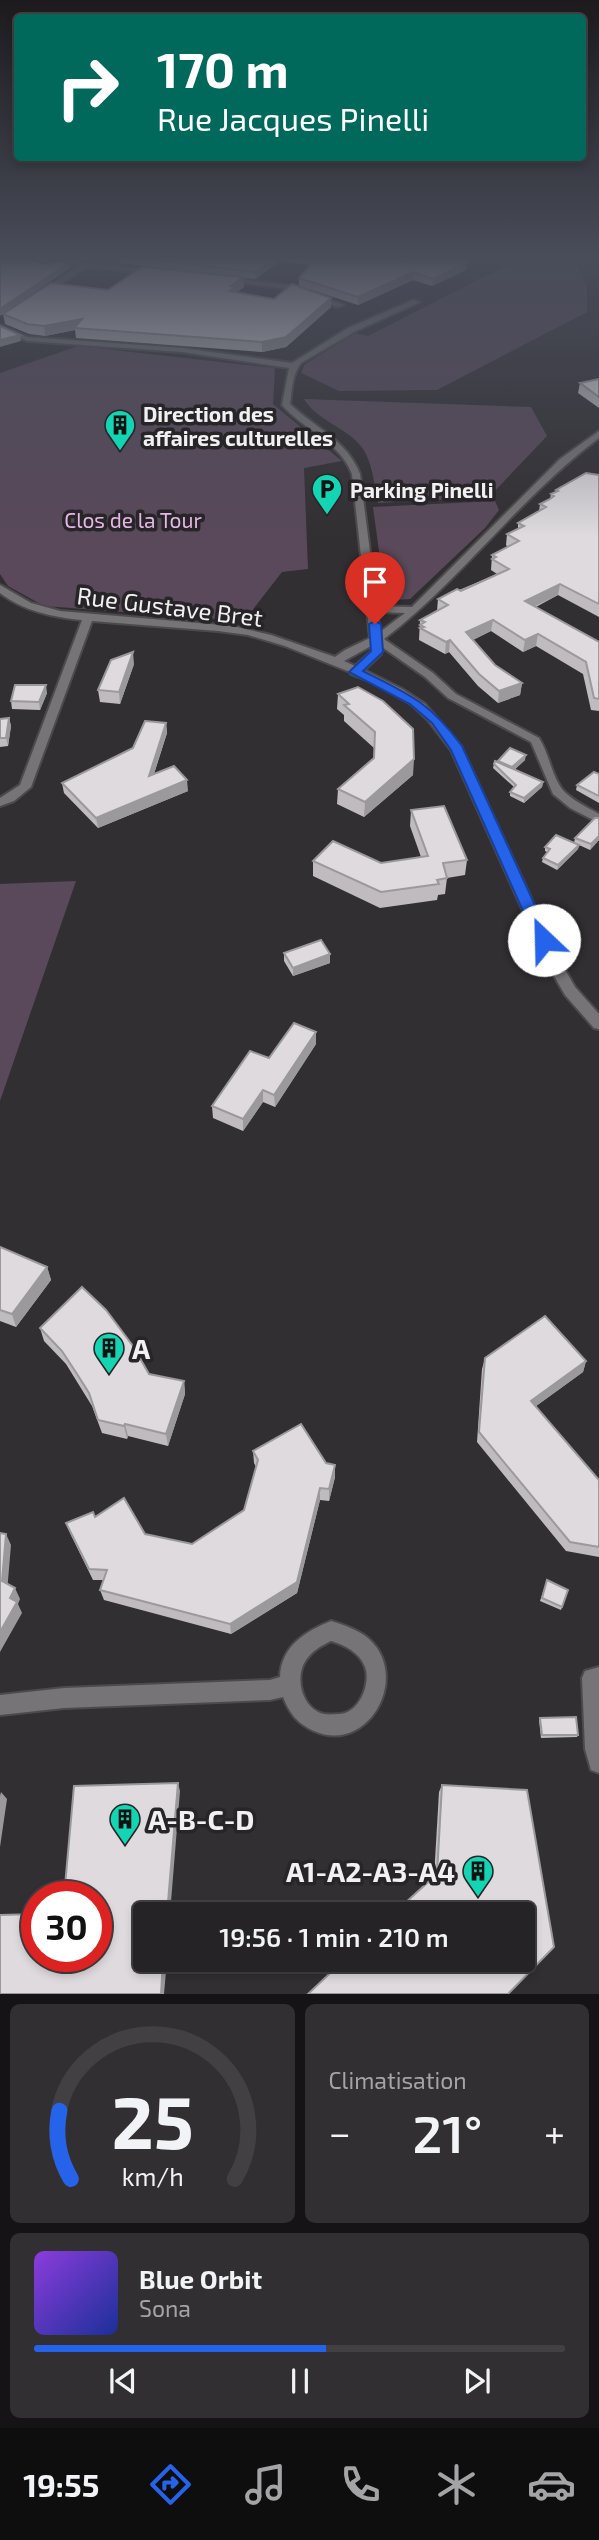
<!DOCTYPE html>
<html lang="fr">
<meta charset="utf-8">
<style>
:root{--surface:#262326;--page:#322f32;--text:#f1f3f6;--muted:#a4a4a7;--line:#424043;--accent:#2563eb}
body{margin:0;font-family:"Exo 2",sans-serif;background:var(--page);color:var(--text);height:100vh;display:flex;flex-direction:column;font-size:26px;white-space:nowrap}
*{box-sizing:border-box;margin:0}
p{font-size:23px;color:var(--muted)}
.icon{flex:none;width:38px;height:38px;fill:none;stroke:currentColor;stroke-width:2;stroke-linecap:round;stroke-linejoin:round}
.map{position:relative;height:1994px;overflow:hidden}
.sheet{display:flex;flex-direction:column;gap:10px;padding:10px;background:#151315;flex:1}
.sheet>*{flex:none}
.banner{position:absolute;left:14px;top:14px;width:572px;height:147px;border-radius:7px;box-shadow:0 4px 10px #0003,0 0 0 2px var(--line);background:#00695c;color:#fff;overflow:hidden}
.speed{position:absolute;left:21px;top:1881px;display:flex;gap:14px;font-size:35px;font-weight:700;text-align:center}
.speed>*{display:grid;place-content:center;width:91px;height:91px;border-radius:50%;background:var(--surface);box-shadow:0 4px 10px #0003,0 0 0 2px var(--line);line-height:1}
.speed .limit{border:10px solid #d22;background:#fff;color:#111}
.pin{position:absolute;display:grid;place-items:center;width:60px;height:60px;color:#fff;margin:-72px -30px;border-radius:50% 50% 50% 0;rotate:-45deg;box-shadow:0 0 7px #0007}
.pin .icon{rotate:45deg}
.me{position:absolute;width:77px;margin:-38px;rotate:336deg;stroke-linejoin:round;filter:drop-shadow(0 0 5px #0008)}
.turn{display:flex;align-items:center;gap:24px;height:147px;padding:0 28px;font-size:32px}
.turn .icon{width:91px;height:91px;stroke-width:2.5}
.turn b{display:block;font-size:49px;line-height:60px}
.big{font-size:52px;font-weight:600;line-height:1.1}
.sheet .tile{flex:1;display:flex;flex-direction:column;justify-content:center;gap:10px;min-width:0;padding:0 24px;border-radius:10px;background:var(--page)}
.sheet .dial{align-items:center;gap:0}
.dial svg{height:182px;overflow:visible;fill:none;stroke:var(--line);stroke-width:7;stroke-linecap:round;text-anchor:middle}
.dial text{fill:var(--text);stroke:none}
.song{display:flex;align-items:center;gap:21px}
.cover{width:84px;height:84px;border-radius:10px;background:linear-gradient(135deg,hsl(270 70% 55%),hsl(230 70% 35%))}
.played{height:7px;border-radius:4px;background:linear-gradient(90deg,var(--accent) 55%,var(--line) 55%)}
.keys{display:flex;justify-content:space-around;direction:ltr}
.heat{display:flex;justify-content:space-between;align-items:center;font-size:38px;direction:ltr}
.sheet .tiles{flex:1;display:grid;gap:10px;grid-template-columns:1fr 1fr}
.tile:last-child{grid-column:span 2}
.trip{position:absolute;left:133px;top:1902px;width:402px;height:70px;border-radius:7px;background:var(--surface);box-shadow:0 4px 10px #0003,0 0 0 2px var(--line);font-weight:600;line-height:70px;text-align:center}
.tabs{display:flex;height:112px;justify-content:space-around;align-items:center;background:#0f0e0f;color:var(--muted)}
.tabs .icon{width:49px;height:49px}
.tabs .current{color:var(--accent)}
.tabs b{font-size:32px;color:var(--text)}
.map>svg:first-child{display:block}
.green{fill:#59495a}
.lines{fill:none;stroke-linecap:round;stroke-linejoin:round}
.street-casing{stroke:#4d4a4d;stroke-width:4}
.street{fill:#767476;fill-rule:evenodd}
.wall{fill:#bfbbbf}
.shaded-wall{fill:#9b999b}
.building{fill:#dedade;stroke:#9b999b;stroke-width:2}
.route{fill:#2563eb;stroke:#184099;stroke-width:2}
.labels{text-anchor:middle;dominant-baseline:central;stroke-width:7;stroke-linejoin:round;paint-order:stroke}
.far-poi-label{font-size:21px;font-weight:bold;fill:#f2f0f2;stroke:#282528;text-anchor:start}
.far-park-label{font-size:21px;fill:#e4b6e5;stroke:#282528}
.street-label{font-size:24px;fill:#f2f0f2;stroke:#282528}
.near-poi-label{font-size:28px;font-weight:bold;fill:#f2f0f2;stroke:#282528;text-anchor:start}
</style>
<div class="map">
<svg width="599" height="1994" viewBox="0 0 599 1994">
<rect width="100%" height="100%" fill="#322f32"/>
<g class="green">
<path d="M523,257l53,7 11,24v24l-150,78 -98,1 -38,-18 3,-8 51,-32 13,3z"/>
<path d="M78,346l197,22 -2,36 69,57 -38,7 4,101 -26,3 -38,49 -200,-15 -36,-20 -8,-12v-201z"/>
<path d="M304,399l227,8 16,29 -58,61 -111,6c-3,-16 -5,-34 -12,-49 -12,-25 -48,-31 -62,-55z"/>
<path d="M495,501l4,9 -14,18 -75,71 -16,1 -9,-4 -12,-89z"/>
<path d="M76,881l-76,220v-217z"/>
</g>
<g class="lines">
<g class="street-casing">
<g id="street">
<path d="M48,257h11l31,7 67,6 4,2 -4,2 -71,-7 -41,28 -3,-4 36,-25z"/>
<path d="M225,277l64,8 55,20 -7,2 -49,-18 -66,-8z"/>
<path d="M413,300l7,2 -66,30 -53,31c-9,12 -9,27 -11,41 25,24 57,36 70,70l17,132 35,1 148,-148 39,-28v7c-79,59 -137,141 -215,201l49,34 23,21 83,44c10,15 12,36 23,51 9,11 25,18 37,25v9l-29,-15 -17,-14 -22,-52 -83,-44 -23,-21 -43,-30 -1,7 -17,16 38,19 23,15 36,42 99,215 15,26 24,27v15l-5,-1 -29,-33 -19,-33 -95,-212 -23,-30 -17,-16 -37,-21 -23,-9 -1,-2 -65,-26 -37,-11 -30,-4 -126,-10 -61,166 -17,14 -14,5v-8l20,-13 62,-165c-30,-3 -58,-9 -82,-27v-8l31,18 29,8 173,15 38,9 64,22 10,-7 25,-12 -18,-164c-13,-33 -48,-44 -70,-69l7,-37 -107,-16 -155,-11 -27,-11v-5l28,12 154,11 110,15 56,-35zM377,612l28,1 -25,19zM371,646l1,5 -17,15 -11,-5z"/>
<path d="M331,1621c13,4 28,9 38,18 42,38 -1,116 -55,92 -17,-8 -24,-17 -31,-34l-13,3 -206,8 -64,7v-20l64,-7 206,-8 10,-3c1,-31 26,-46 51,-56zM331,1641c14,4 29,12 34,26 6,16 -5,45 -25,47 -4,0 -11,1 -16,0 -22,-5 -30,-37 -18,-54 7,-10 15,-14 25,-19z"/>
<path d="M599,1667v106l-8,-3 -6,-21 -3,-71 3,-7z"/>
</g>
</g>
<use href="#street" class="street"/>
</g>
<g class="wall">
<path d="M36,257h13l1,4 -3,1 -10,-3z"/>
<path d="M62,257h25v2l-10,1z"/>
<path d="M119,257h263l22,5h1l-18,-5h81v2h-5l3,11 -34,16 -19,-6 -55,25 -59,-19v-8l11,-13 -30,-4 -25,18 -12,-1 1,9 -8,5 38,7 57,-1v9l-45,40 -24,5 -186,-14 -1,-8 -30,6 -16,-2 -24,-10 -2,-10 105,-24 127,-13 -115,-14z"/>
<path d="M599,379v29l-21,-15 2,-10z"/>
<path d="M599,475v142l-41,-22 -22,12 63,35v69l-8,-1 -8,-36 -47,-28 -13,6 -32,-21 -18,9 22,25 27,18 -2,12 -22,8 -20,-17 -29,-34 -4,2 -26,-14 1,-20 17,-9 1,-12 59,-25 -6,-4 1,-15 16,-8 -2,-2 1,-11 11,-5v-6l21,-12 1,-7 10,-5 1,-5 5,-2v-2z"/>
<path d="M134,664l-14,40 -20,-2 -2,-12z"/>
<path d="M47,693l-7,17 -28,-1 -1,-8z"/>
<path d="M338,694l75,35v46l-49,42 -27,-13 1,-15 36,-31v-10l-30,-27v-6l-7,-6z"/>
<path d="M9,718l2,8 -3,20 -8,1v-28z"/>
<path d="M166,723l1,10 -13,41 34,17 -90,37 -34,-35 -2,-10 71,-35z"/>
<path d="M525,760l-11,10 29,12 -1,5 -18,16 -14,-7v-4l4,-5 -21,-19 1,-4 3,-2 1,-1z"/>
<path d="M599,774v29l-23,-13 1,-5z"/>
<path d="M411,810l56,50 -2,15 -18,3 -2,16 -7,1 -1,5 -57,8 -67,-32v-15l68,2 40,-6 -11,-31z"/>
<path d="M599,818v22l-9,10 -11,-5 -1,4 -21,21 -15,-8 1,-4 4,-6 -2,-1v-4l29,-4 1,-5z"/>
<path d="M284,953l46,10 -37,13 -9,-15z"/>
<path d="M316,1044l-41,63 -12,-5 -20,29 -30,-13 -1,-12 57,-48z"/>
<path d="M0,1247l47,20 4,13 -35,47 -16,-6z"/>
<path d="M40,1328l109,46 35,7 1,13 -17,52 -40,-10 -1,3 -25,-6 -10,-27 -26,-42 -22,-23z"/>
<path d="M485,1358l101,3 -3,11 -47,34 63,74v77l-33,-6 -89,-109 5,-73z"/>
<path d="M253,1451l82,14v12l-6,24 -9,-1 -23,93 -66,41 -127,-34 -4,-10 3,-10h-10l-22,-45 -5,-12 29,-6 50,17 47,10 52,-34 12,-43 -2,-4z"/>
<path d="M547,1580l21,10 -7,20 -21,-9z"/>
<path d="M540,1718l38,17 -1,2 -36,1 -2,-18z"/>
<path d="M442,1785l85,5 -93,87 5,-85z"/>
</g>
<g class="shaded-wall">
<path d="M77,257h10v2l-10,1z"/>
<path d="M275,257h5v4l-25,18v-7z"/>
<path d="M70,262v6l-70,48v-7z"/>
<path d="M467,263l-1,7 -34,16 1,-7z"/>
<path d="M413,272v8l-55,25v-8z"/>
<path d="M243,277l1,10 -8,6 -7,-2 2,-5z"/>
<path d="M331,298v9l-45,40 -24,5v-10z"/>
<path d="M82,319l-8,9 1,2 -30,6 -1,-10z"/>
<path d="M20,335l1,6 -21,6v-7z"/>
<path d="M560,584l-2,11 -35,17 2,-11z"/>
<path d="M493,620l-2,11 -27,13 2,-12z"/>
<path d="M538,634l-2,12 -13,6 2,-12z"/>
<path d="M450,640l-1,12 -4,2 1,-12z"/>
<path d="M133,652l1,12 -14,40 -1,-12z"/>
<path d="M522,683l-2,12 -22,8 1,-12z"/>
<path d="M46,685l1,8 -7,17 -1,-8z"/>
<path d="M9,718l2,8 -3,20 -2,-8z"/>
<path d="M166,723l1,10 -17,53 -1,-10z"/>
<path d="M526,755l-1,5 -13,12v-5z"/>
<path d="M414,759l-1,16 -49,42 1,-15z"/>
<path d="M187,780l1,11 -90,37 -2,-10z"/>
<path d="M543,782l-1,5 -18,16v-5z"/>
<path d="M599,836v4l-9,10 1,-6z"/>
<path d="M579,845l-1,4 -21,21 1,-5z"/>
<path d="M330,954v9l-37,13v-8z"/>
<path d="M316,1032v12l-41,63 -1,-12z"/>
<path d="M263,1090v12l-20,29v-12z"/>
<path d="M47,1267l4,13 -35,47 -4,-13z"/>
<path d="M586,1361l-3,11 -55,40 3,-11z"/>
<path d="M184,1381l1,13 -17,52 -2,-12z"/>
<path d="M125,1424l3,12 -1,3 -3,-13z"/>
<path d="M335,1465v12l-6,24v-12z"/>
<path d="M320,1488v12l-23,93 -66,41 -1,-10z"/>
<path d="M6,1534l5,11 -4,47 -5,-11z"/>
<path d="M15,1588l5,11 -2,5 4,9 -22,39v-20l10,-34z"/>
<path d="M178,1783l2,8 -10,123h-3z"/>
<path d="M1,1792l6,7 -7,48v-51z"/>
<path d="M163,1960h4l-3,34h-3z"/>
</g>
<g class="building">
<path d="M0,257h22l23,8 16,-4 9,1 -70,47z"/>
<path d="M133,257h142l-20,15z"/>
<path d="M305,257h77l22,5 6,-4 -1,-1h52l6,6 -34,16 -20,-7 -55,25 -59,-19 17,-19z"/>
<path d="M142,267l101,10 -12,9 5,1 -7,4 45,8 18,-15 39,14 -45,39 -24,5 -188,-14 8,-9 -38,7 -17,-2 -24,-10 48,-31 57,7z"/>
<path d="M0,326l20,9 -20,5z"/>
<path d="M599,379v18l-19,-14z"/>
<path d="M586,473l13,2v129l-39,-20 -35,17 74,41v57l-5,-1 -8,-36 -48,-28 -13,6 -32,-20 -27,12 29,33 27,18 -23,8 -20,-17 -29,-34 -4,2 -26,-14 4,-1 -4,-2 5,-3 -5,-2 28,-15 -10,-6 19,-10 4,2 48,-22 -17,-10 4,-2 -4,-2 27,-14 -12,-7 17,-8 -6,-3 28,-16 -6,-3 10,-5 4,-3 -3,-2 7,-3 -2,-1z"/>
<path d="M133,652l-14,40 -21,-2 13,-30z"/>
<path d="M15,685h31l-7,17 -28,-1z"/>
<path d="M358,687l25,14 30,28 1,30 -49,43 -27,-13 36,-31 1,-26 -31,-27 5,-1 -11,-10z"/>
<path d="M9,718l-3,20h-6v-19z"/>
<path d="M145,721l21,2 -17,53 25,-10 13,14 -91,38 -34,-35 71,-35z"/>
<path d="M510,748l16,7 -14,12 -14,-6z"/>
<path d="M495,761l48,21 -19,16 -14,-6 6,-7 -22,-21z"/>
<path d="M594,772l5,2v22l-22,-11z"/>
<path d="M444,806l23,54 -24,3 4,15 -10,2 2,4 -58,8 -68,-31 20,-20 48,22 47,-7 -17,-46z"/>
<path d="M595,818h4v18l-8,8 -16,-6z"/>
<path d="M556,835l23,10 -21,20 -15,-7 7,-9 -5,-2z"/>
<path d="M321,940l9,14 -37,14 -9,-15z"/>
<path d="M294,1023l22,9 -42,63 -11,-5 -20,29 -31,-13 38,-55 19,7z"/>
<path d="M0,1247l47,20 -35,47 -12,-4z"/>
<path d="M82,1287l24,23 27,36 16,28 35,7 -18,53 -41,-10 -1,2 -26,-6 -9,-27 -12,-19 -15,-23 -22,-23z"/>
<path d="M545,1316l41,45 -55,40 68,79v67l-29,-5 -91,-110 6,-74z"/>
<path d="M301,1424l25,39 9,2 -6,24 -9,-1 -23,94 -67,42 -130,-34 7,-20 -18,-1 -23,-46 27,-11 2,5 29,-19 21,36 47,10 52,-34 14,-50 -5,-9z"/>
<path d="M0,1533l6,1 -4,47 13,7 -5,10 7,4 -17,30z"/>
<path d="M547,1580l21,10 -6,17 -20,-9z"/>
<path d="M576,1717l2,18h-36l-2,-17z"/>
<path d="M178,1783l-11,131h-22v46h18l-2,34h-161v-79l37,-1v42h59v-59h-32l10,-111z"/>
<path d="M442,1785l85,5 27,157 -46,47h-200l36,-34h179v-46h-130l44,-40z"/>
</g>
<linearGradient id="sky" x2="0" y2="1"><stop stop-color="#1c1a1c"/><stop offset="0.48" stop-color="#494d5a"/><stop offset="1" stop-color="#494d5a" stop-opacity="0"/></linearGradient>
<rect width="599" height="536" fill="url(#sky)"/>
<path class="route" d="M375,621l6,3 2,28 -20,19c48,24 66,31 99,75l89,194 -2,4h-11l-2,-4 -85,-190 -19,-27 -22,-19 -61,-32 22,-21 -2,-27z"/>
<defs>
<g id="building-pin" transform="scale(1.575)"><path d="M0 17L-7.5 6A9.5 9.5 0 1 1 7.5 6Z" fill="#14d5b3" stroke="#282528"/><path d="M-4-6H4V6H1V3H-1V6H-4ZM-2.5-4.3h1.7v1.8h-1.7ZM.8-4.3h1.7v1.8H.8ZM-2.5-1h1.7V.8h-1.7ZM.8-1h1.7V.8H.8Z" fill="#111"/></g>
<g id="parking-pin" transform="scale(1.575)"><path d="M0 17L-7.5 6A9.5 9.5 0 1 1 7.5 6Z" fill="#14d5b3" stroke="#282528"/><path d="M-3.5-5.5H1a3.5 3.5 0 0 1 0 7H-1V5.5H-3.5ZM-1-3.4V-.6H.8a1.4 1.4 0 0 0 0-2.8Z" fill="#111"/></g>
</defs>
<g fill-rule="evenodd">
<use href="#building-pin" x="120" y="425"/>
<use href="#parking-pin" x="327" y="489"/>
<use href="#building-pin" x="109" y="1348"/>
<use href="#building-pin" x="125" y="1819"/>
<use href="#building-pin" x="478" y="1871"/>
</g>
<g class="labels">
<g class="far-poi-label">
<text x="143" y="413">Direction des<tspan x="143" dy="24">affaires culturelles</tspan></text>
<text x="350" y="489">Parking Pinelli</text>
</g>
<g class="far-park-label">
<text x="133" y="519">Clos de la Tour</text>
</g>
<g class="street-label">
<text transform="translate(170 606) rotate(7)">Rue Gustave Bret</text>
</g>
<g class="near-poi-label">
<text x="132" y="1348">A</text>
<text x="148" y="1819">A-B-C-D</text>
<text x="455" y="1871" text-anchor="end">A1-A2-A3-A4</text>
</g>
</g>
</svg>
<div class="speed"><div class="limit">30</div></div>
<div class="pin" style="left:375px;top:624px;background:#d93025"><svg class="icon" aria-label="arrive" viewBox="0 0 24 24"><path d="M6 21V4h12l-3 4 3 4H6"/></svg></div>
<svg class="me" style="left:544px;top:940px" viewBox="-20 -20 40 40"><circle r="19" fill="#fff"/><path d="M0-13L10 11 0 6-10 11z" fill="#2563eb"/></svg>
<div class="trip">19:56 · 1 min · 210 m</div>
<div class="banner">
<div class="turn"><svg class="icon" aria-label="right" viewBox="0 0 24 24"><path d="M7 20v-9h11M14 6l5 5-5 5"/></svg><div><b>170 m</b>Rue Jacques Pinelli</div></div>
</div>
</div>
<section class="sheet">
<div class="tiles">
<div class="tile dial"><svg viewBox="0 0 100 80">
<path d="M14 69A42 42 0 1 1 86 69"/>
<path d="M14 69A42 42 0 0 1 9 39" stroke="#2563eb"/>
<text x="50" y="56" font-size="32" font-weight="700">25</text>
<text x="50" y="72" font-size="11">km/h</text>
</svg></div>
<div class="tile"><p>Climatisation</p>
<div class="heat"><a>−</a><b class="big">21°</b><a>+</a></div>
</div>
<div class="tile">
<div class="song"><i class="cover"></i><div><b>Blue Orbit</b><p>Sona</p></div></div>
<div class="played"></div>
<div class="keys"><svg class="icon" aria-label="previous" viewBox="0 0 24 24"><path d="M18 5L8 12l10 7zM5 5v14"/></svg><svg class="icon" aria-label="pause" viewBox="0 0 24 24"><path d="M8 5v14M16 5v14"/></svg><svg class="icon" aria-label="next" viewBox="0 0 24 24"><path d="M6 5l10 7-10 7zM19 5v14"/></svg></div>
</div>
</div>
</section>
<nav class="tabs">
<b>19:55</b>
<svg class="icon current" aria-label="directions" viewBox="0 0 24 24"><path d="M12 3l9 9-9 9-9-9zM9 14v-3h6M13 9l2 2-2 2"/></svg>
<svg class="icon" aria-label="music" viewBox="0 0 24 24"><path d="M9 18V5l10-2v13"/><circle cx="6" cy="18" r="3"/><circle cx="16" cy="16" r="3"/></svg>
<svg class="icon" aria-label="phone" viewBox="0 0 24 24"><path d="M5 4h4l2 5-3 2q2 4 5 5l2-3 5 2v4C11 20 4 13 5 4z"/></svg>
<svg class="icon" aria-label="climate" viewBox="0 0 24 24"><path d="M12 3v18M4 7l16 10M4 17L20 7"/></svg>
<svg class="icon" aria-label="car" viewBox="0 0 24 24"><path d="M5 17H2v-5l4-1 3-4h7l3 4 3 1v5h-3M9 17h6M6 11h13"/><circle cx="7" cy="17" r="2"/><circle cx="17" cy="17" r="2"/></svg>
</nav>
